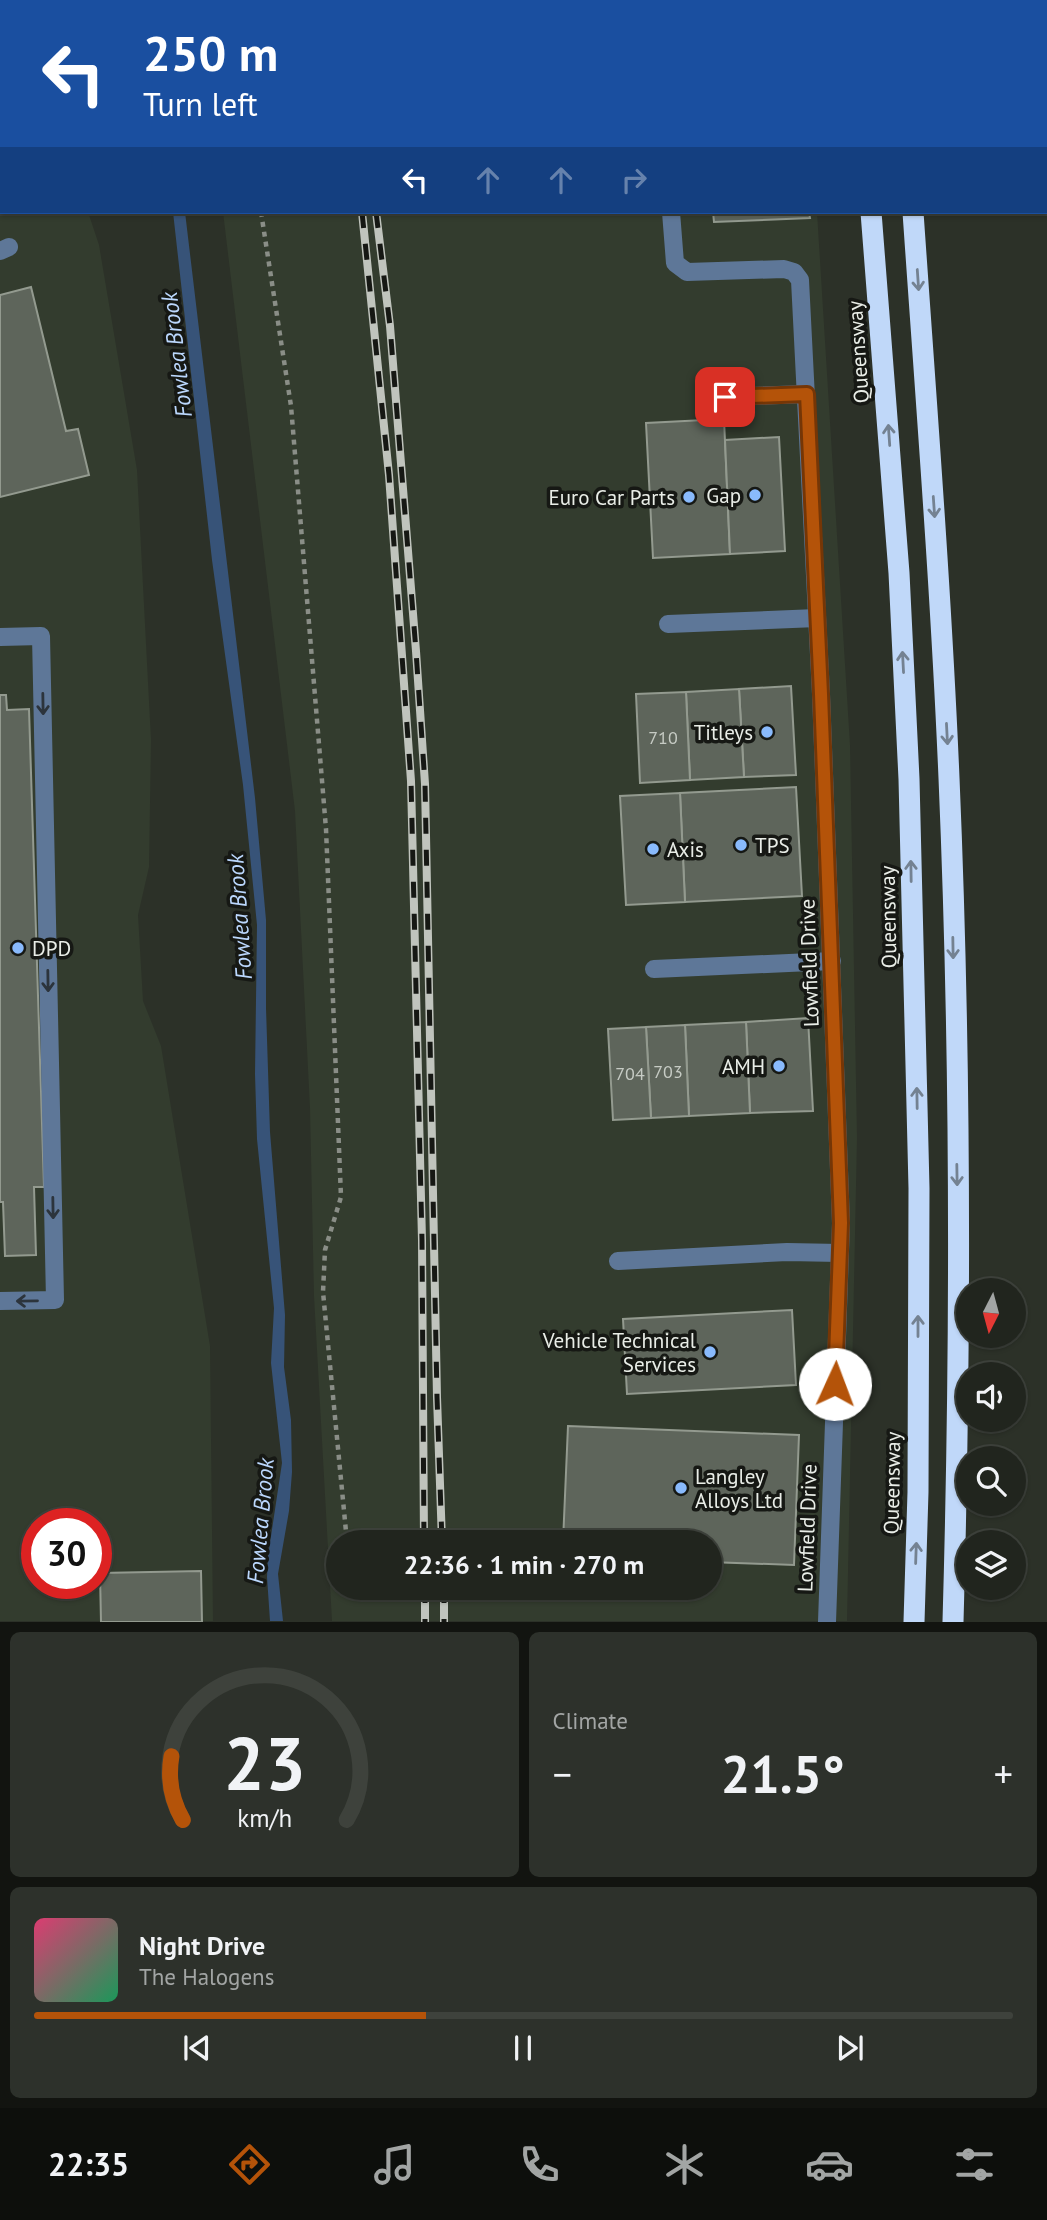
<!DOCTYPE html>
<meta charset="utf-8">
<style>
:root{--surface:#21251e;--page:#2d312b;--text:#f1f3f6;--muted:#a2a5a4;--line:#3e423c;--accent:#b45309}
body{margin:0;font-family:"PT Sans",sans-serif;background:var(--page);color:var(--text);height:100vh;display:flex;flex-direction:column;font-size:26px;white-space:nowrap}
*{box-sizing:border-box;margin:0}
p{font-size:23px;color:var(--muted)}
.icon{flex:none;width:38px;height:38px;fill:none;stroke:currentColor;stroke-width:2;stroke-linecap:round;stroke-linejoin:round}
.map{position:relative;height:1622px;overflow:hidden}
.side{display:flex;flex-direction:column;gap:10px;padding:10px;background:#121410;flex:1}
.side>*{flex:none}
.banner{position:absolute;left:0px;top:0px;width:1048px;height:214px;box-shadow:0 2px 5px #0004,0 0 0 2px var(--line);background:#1a4fa0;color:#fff;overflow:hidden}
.needle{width:46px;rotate:186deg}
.fabs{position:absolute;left:956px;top:1278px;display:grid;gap:14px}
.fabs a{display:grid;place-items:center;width:70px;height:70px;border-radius:50%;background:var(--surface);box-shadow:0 2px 5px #0004,0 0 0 2px var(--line);font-size:35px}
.speed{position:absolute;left:21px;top:1508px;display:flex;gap:14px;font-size:35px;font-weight:700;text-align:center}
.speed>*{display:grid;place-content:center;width:91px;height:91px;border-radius:50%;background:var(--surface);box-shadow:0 2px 5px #0004,0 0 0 2px var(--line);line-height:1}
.speed .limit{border:10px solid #d22;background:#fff;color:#111}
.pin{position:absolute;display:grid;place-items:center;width:60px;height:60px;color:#fff;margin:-30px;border-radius:14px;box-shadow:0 4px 10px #0006}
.me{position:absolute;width:77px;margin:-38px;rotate:2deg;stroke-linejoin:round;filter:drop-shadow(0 0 5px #0008)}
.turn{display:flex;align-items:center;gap:24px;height:147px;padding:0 28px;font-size:32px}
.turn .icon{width:91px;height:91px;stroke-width:2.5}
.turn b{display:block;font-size:49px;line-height:60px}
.lanes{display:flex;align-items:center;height:66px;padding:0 28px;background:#0003;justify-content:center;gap:35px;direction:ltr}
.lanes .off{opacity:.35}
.big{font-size:52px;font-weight:700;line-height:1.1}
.side .tile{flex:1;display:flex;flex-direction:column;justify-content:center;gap:10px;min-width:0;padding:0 24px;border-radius:10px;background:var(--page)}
.side .dial{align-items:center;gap:0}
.dial svg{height:182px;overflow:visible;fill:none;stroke:var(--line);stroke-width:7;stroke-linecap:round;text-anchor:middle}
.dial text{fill:var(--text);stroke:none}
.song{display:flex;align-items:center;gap:21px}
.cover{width:84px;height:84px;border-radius:10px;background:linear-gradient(135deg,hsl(340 70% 55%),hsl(150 70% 35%))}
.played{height:7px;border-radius:4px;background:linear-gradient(90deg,var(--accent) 40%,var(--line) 40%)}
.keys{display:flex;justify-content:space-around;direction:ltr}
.heat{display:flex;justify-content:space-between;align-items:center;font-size:38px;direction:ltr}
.side .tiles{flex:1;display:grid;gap:10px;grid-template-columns:1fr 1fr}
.tile:last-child{grid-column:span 2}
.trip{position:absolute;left:326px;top:1530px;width:396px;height:70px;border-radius:35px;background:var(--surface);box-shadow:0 2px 5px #0004,0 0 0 2px var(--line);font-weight:700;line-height:70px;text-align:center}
.tabs{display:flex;height:112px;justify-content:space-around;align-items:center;background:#0d0f0c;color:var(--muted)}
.tabs .icon{width:49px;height:49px}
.tabs .current{color:var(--accent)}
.tabs b{font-size:32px;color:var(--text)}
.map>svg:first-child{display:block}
.built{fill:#333c2e;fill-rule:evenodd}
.water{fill:#375378}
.building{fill:#5e655b;stroke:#939a8f;stroke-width:2}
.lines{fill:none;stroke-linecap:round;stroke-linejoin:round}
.path{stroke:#8a8e87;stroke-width:4.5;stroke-dasharray:5 5;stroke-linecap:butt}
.minor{stroke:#5e7798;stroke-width:18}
.highway{stroke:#c0d8f9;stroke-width:21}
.rail-casing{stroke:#c0c4bd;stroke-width:8}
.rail{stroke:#161814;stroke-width:5;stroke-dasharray:16;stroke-linecap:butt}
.oneway{stroke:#748292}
.oneway2{stroke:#2c343c}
.route-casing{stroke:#753606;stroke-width:18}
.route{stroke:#b45309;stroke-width:12}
.poi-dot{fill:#89bafc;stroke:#161814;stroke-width:2.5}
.labels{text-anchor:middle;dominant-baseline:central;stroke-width:7;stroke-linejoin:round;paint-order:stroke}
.number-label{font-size:18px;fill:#c6cbc4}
.street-label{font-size:21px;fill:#e9ede7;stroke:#161814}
.poi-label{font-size:21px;fill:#e9ede7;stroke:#161814;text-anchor:end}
.water-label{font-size:23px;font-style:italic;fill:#bbd7fd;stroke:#161814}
</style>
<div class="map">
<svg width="1047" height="1622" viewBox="0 0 1047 1622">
<rect width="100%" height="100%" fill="#2c3128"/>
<g class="built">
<rect x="76" y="0" width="724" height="2"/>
<path d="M0,88l2,124h86l11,33 38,225 14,270 -2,127 -11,48 5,86 18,45 49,300 3,275h-213zM37,1524h59v60h-59z"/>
<path d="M223,212h594l33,533 7,393 -10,483h-515l-18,-325 -4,-188 -15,-297zM338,1542h371v45h-371z"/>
</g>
<path class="water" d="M173,212h12l70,586 11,122v88l4,124 15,183 -1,52 7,53 1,52 -3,39 -11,63 5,47h-13l-3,-44 1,-21 14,-93 -11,-100 3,-55 -17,-169 -2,-65 2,-149 -14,-140 -31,-225z"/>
<g class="building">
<path d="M713,212h96l1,6 -96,4z"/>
<path d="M31,287l35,144 12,-2 11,46 -89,22v-202z"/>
<path d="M724,419l6,135 -77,4 -7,-135z"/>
<path d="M779,437l6,114 -55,3 -5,-114z"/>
<path d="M791,686l5,89 -52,2 -5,-88z"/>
<path d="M739,689l5,88 -54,3 -4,-88z"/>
<path d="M686,692l4,88 -50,3 -4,-89z"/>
<path d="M0,695h6l1,15 22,-1 15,478h-10l2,68 -31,1 -2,-54h-3z"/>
<path d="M796,787l6,109 -117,6 -5,-109z"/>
<path d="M680,793l5,109 -59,3 -6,-109z"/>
<path d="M808,1018l5,93 -63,2 -4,-91z"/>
<path d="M746,1022l4,91 -61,3 -4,-91z"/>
<path d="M685,1025l4,91 -38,2 -5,-91z"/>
<path d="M646,1027l5,91 -38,2 -5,-91z"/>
<path d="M792,1310l4,75 -169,9 -4,-75z"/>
<path d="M568,1426l231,9 -5,130 -85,-3v-20h-146z"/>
<path d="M201,1571l1,51h-101l-1,-49z"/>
</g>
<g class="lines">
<path class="path" d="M261,212l30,194 35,423 15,368 -16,53 -2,42 24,250"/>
<g class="minor">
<path d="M121,0l3,2"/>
<path d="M671,212l4,51 12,9 97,-3 10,3 6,8 21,414 20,529 -14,399"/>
<path d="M0,251l9,-4"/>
<path d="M725,397l81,-3"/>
<path d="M668,624l149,-6"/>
<path d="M0,637l41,-1 14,664 -55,1"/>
<path d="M654,969l178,-8"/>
<path d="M618,1261l169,-9 53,1"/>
</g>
<g class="highway">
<path d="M853,0v2"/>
<path d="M893,0l1,2"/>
<path d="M871,212l28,361 10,206 10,409 -1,304 -4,130"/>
<path d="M913,212c13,188 28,377 36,566 12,281 12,563 4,844"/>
</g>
<g class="rail-casing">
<g id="rail">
<path d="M332,0l1,2"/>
<path d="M344,0l1,2"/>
<path d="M362,212l27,263 22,306 11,459 2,302"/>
<path d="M376,212l14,114 26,325 9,133 12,613 5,145"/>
<path d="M425,1587v35"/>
<path d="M444,1587v35"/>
</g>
</g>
<use href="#rail" class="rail"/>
</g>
<defs><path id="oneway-shaft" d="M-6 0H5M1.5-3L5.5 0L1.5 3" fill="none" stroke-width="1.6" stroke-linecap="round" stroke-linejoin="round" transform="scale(1.75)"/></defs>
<g class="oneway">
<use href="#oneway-shaft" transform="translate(918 280) rotate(86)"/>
<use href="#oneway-shaft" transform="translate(889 435) rotate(-94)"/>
<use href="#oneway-shaft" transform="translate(934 507) rotate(86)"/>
<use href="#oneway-shaft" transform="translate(903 662) rotate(-93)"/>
<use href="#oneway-shaft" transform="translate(947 734) rotate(87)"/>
<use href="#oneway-shaft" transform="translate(911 871) rotate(-91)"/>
<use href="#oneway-shaft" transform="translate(953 948) rotate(89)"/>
<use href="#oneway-shaft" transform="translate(917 1098) rotate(-91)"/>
<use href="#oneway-shaft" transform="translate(957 1175) rotate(89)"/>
<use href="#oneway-shaft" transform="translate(918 1326) rotate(-90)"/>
<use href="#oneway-shaft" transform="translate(916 1553) rotate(-88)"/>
</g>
<g class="oneway2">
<use href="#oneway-shaft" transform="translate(43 704) rotate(89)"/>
<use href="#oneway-shaft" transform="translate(48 981) rotate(89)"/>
<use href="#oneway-shaft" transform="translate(53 1208) rotate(89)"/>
<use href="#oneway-shaft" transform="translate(27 1301) rotate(179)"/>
</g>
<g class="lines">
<g class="route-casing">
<path id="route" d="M725,397l82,-3 14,300 20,529 -6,161"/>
</g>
<use href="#route" class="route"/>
</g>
<g class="poi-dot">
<circle cx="755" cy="495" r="7"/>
<circle cx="689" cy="497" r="7"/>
<circle cx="767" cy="732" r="7"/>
<circle cx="741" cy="845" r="7"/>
<circle cx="653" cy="849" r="7"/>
<circle cx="18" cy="948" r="7"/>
<circle cx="779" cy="1066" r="7"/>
<circle cx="710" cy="1352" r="7"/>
<circle cx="681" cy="1488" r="7"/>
</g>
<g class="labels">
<g class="number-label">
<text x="663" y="737">710</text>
<text x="668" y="1071">703</text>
<text x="630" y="1073">704</text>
</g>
<g class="street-label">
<text transform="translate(858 352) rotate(-94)">Queensway</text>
<text transform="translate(888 917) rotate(-91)">Queensway</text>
<text transform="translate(809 963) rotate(-92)">Lowfield Drive</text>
<text transform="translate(892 1483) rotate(-89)">Queensway</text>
<text transform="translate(807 1528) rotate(-88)">Lowfield Drive</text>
</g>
<g class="poi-label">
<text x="741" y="495">Gap</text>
<text x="675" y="497">Euro Car Parts</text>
<text x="753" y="732">Titleys</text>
<text x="755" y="845" text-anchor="start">TPS</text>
<text x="667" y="849" text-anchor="start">Axis</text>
<text x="32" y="948" text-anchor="start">DPD</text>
<text x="765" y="1066">AMH</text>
<text x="696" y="1340">Vehicle Technical<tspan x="696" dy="24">Services</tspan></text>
<text x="695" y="1476" text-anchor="start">Langley<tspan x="695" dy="24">Alloys Ltd</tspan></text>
</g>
<g class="water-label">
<text transform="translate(176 355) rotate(-97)">Fowlea Brook</text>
<text transform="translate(239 917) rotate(-94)">Fowlea Brook</text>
<text transform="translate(260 1521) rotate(-85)">Fowlea Brook</text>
</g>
</g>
</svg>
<div class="fabs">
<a><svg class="needle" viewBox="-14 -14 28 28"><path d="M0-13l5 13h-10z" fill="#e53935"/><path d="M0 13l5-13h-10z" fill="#a2a5a4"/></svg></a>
<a><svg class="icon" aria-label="sound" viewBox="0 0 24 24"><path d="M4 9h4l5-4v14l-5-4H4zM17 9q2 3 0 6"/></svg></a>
<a><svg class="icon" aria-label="search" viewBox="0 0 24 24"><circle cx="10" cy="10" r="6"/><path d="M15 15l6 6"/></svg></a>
<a><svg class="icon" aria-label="layers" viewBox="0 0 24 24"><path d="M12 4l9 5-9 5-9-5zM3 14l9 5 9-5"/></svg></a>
</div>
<div class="speed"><div class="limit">30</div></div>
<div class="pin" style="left:725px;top:397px;background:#d93025"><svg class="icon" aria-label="arrive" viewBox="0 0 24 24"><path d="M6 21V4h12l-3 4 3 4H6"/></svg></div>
<svg class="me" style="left:835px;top:1384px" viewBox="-20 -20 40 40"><circle r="19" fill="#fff"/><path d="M0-13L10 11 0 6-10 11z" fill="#b45309"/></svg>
<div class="trip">22:36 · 1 min · 270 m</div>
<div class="banner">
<div class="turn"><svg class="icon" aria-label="left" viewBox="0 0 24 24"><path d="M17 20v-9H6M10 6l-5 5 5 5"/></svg><div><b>250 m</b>Turn left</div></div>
<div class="lanes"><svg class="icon" aria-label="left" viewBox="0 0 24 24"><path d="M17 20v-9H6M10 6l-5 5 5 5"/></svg><svg class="icon off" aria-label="ahead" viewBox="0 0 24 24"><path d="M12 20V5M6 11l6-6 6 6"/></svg><svg class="icon off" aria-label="ahead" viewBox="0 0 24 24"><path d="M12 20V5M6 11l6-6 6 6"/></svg><svg class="icon off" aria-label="right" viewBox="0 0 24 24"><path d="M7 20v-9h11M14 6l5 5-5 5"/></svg></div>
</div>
</div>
<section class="side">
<div class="tiles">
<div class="tile dial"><svg viewBox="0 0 100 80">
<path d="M14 69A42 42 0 1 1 86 69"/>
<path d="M14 69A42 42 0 0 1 9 41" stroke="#b45309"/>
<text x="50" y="56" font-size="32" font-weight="700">23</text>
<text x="50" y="72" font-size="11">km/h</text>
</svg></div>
<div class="tile"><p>Climate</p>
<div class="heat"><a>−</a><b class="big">21.5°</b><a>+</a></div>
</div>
<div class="tile">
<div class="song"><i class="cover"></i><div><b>Night Drive</b><p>The Halogens</p></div></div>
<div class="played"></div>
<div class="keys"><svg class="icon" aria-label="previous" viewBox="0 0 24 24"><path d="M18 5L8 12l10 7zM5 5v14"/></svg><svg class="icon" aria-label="pause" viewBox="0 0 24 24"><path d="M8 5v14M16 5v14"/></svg><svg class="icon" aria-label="next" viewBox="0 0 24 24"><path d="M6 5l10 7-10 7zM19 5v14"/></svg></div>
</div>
</div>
</section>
<nav class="tabs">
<b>22:35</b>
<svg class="icon current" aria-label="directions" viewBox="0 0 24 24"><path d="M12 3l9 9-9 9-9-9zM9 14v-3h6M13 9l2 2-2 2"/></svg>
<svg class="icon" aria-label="music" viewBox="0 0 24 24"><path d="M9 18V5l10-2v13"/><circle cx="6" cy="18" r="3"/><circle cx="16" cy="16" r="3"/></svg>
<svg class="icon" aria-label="phone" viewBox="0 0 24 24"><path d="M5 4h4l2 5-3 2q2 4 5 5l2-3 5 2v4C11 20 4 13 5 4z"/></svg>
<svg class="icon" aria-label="climate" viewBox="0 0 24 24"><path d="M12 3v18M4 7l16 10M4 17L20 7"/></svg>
<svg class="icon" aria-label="car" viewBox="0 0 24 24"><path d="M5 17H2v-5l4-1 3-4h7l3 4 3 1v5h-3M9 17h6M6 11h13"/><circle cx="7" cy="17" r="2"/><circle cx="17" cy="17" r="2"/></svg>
<svg class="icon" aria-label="filters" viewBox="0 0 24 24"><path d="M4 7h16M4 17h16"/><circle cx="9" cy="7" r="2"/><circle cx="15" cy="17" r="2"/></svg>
</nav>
